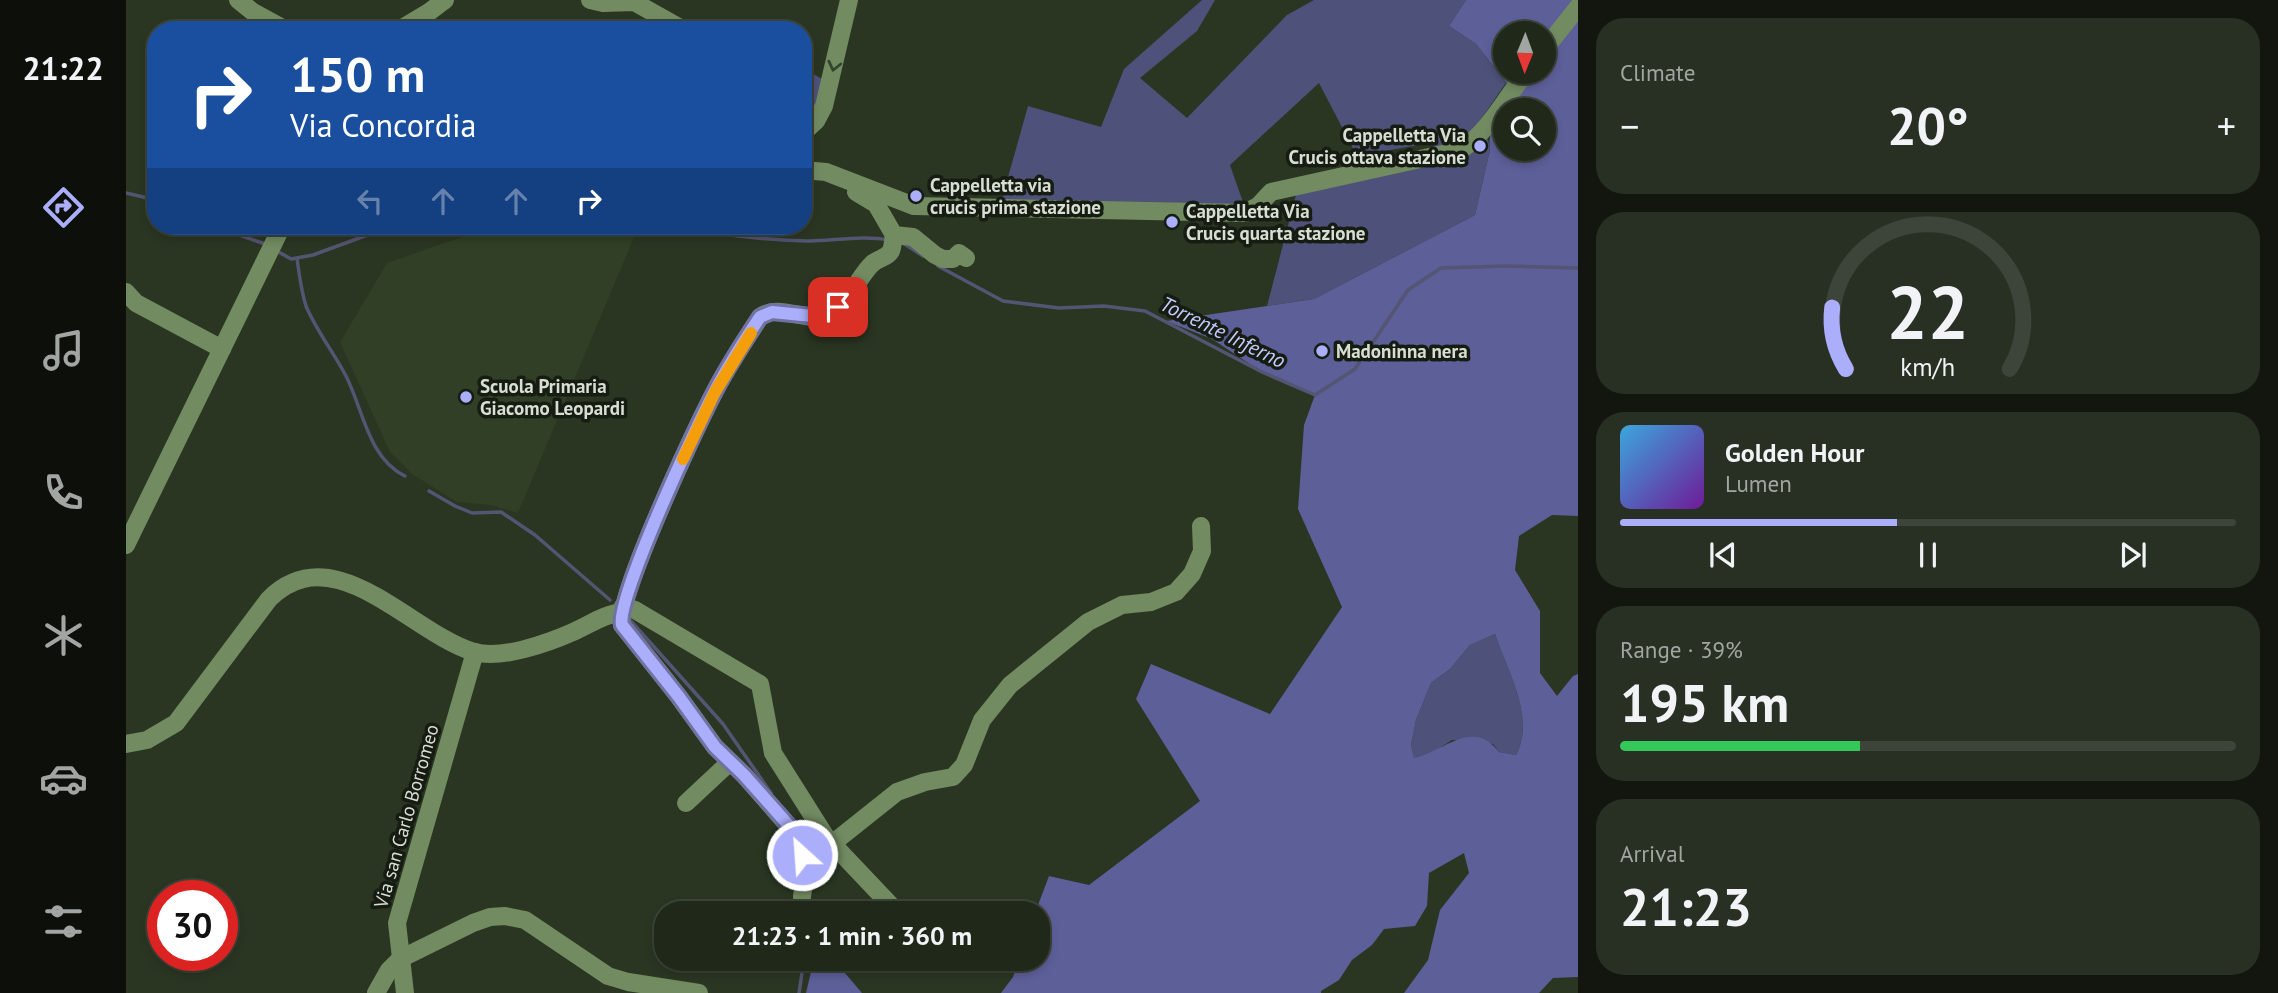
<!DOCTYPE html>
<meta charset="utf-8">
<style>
:root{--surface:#20281a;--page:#283023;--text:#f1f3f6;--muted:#a2a6a2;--line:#3d4439;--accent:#abaffb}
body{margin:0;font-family:"PT Sans",sans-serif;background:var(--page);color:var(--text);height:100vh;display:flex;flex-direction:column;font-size:26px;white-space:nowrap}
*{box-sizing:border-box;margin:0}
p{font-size:23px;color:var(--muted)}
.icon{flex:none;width:38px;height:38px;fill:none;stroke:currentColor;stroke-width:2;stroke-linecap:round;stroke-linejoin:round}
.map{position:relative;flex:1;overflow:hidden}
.drawer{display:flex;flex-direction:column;gap:18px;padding:18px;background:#12160e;width:700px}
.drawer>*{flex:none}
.banner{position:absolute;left:21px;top:21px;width:665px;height:214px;border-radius:28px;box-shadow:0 4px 10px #0003,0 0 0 2px var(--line);background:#1a4fa0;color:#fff;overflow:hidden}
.needle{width:46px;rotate:181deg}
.tools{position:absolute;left:1367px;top:21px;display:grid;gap:14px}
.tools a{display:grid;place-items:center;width:63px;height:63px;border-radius:50%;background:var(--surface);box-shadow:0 4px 10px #0003,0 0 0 2px var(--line);font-size:35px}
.speed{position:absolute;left:21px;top:880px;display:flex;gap:14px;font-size:35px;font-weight:700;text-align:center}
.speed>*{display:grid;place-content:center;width:91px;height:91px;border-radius:50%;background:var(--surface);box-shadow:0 4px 10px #0003,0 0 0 2px var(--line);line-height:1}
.speed .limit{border:10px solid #d22;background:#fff;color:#111}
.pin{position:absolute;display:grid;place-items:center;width:60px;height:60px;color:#fff;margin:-30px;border-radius:14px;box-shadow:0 4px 10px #0006}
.me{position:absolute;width:77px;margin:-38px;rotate:334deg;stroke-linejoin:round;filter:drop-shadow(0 0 5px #0008)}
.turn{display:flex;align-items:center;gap:24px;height:147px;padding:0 28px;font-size:32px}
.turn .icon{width:91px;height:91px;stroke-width:2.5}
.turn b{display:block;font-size:49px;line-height:60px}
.lanes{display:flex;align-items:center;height:66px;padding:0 28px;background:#0003;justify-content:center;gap:35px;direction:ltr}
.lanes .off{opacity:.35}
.big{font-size:52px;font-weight:700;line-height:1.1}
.drawer .card{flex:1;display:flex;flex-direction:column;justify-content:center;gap:10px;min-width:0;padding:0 24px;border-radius:28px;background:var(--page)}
.drawer .dial{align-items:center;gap:0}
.dial svg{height:182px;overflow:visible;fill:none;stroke:var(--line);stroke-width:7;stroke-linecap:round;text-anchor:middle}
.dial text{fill:var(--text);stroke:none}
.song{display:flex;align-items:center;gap:21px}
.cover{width:84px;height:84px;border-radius:10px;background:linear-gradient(135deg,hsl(200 70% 55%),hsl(280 70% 35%))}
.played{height:7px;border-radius:4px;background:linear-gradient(90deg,var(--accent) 45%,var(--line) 45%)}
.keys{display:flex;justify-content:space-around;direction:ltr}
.heat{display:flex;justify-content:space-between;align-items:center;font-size:38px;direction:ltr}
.charge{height:10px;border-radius:5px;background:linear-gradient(90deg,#34c759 39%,var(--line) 0)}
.trip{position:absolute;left:528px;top:901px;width:396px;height:70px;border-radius:28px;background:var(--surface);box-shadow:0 4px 10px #0003,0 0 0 2px var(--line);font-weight:700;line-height:70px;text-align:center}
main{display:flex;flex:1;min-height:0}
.dock{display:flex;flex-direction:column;width:126px;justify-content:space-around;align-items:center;background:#0d100a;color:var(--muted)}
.dock .icon{width:49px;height:49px}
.dock .current{color:var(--accent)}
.dock b{font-size:32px;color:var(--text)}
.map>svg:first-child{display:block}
.built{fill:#303f25}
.green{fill:#4e5179}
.forest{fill:#5d5f99;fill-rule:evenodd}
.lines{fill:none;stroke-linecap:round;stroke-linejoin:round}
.stream{stroke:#545473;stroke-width:3.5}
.minor{stroke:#728b61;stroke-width:18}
.oneway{stroke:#36432e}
.route-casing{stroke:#6f72a3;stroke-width:18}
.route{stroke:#abaffb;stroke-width:12}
.slow{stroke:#f59e0b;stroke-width:12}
.poi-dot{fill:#abaffb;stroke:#161c12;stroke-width:2.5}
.labels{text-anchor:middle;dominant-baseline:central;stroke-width:7;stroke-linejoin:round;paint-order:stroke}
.poi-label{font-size:19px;font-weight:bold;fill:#d7dfd2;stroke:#161c12;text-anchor:start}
.street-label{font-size:19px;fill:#d7dfd2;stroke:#161c12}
.water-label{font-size:21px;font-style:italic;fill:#c5cafe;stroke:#161c12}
</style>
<main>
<nav class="dock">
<b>21:22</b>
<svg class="icon current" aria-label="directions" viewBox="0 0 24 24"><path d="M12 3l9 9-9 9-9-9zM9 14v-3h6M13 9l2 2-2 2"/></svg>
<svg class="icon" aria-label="music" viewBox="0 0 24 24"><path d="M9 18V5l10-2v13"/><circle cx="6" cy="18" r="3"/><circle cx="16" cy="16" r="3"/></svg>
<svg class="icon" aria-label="phone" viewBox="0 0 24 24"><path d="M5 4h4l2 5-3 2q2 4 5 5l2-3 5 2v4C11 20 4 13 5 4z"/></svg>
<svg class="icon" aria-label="climate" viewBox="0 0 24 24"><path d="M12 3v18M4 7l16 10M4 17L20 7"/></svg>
<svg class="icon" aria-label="car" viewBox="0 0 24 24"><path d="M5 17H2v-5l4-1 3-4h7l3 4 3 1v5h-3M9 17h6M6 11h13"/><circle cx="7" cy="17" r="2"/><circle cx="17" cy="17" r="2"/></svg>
<svg class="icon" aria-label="filters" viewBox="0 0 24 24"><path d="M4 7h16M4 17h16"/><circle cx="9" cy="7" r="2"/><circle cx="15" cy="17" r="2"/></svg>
</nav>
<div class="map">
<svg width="1452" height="993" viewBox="0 0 1452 993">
<rect width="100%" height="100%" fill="#2a3622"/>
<path class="built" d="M380,226h87l42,9 -117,278 -27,-8 -34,-3 -45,-28 -22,-22 -50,-110 47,-79 92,-32z"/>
<g class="green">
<path d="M1076,0h13l-18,31 -57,47 47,40 100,-103 27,-15h152l-17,26 27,18 30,39 -34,49 -14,12 -28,8 5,-10 -78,14 -38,-73 -89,82 14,40 -243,-3 27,-96 73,21 23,-58z"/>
<path d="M680,70l18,10 -2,31 -19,21v-56z"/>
<path d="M1362,139l2,11 -15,65 -161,84 -47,7 30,-115 169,-40z"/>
<path d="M1369,634c12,37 41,83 21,121l-17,-3 -6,-8 -41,-4 -20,13 -18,6 -3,-14 5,-25 15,-37 19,-14 20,-24z"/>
</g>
<g class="forest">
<path d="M1340,0h112v516l-26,-1 -33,21 -4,34 25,41v62l17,23 16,-20 5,-2v303l-25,1 -14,15h-135l24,-33 12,-50 29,-37 -5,-20 -35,20 -2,33 -12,20 -31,3 -12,16 -20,15 -13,20 -18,11v2h-320l12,-16 6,-18h19v-45l-3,-1 14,-37 40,9 111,-84 -64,-102 15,-35 119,50 72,-107 -44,-98 6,-84 11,-30 -53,-23 -50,-33 -46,-18 148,-22 161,-84 15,-65c-4,-21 15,-41 21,-61l-35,-45 -27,-18zM1379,33h39v39h-39zM1379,110h39v39h-39zM1369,634c12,37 41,83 21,121l-17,-3c-26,-35 -56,0 -85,6l-3,-13 5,-25 15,-37 19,-14 20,-24z"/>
<path d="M688,959h19l29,34h-56z"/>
</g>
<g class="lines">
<g class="stream">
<path d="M0,193l30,7"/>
<path d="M88,226l54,19"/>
<path d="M559,226c39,10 81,14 121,15 27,0 56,-6 83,-1"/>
<path d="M777,243l20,13"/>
<path d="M151,251l14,8 22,-4 60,-22 39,-7"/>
<path d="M171,258c2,16 4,32 9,48 10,24 28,47 40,70 17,33 22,82 59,100"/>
<path d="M812,266l65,35 56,7 45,-2 41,5 117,61 53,23 40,-26 53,-79 33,-22 64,-2 73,2"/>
<path d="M303,491l26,15 17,7 29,-1 34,23 75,65"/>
<path d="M504,620l93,104 48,69"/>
<path d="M682,914l1,-16"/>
<path d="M673,993l5,-34"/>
</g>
<g class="minor">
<path d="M112,0l15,12 33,18"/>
<path d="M464,0l13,3 31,-1 50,28"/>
<path d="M273,30l30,-18 16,-12"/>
<path d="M1418,50l34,-43"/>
<path d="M677,133l13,-12 8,-15 25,-106"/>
<path d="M677,170l23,2 88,34 330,7 14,-7 13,-14 190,-42c27,-18 46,-53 65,-78"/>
<path d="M730,192l20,12 18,31 19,2 22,18 8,4h10l6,-6 7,5"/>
<path d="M0,292l10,11 86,46"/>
<path d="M0,545l156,-319"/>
<path d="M497,606l12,4 125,74 13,69 53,84 73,77"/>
<path d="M0,744l21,-4 29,-17 93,-124c65,-65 143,35 205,53 27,8 74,-9 99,-20 16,-7 31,-18 49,-20"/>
<path d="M560,803l44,-41"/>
<path d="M707,843l64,-51 28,-10 28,-5 11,-12 18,-45 28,-35 78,-63 34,-17 29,-3 25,-10 16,-18 10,-23 -1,-25"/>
<path d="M676,897l3,-23 -2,-13 -11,-31 -48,-55 -29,-28 -36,-50 -57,-72c-7,-26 76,-201 93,-234 13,-25 30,-50 45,-74 16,-13 41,2 60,0 25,-2 36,-39 53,-54 6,-5 14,-5 18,-12 2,-5 2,-11 3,-16"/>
<path d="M250,993l13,-23 11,-11 73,-36 17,-6 15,-1 20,4 83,56 20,6 71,11"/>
<path d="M279,993l-8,-70 78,-271"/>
</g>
</g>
<defs><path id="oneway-chevron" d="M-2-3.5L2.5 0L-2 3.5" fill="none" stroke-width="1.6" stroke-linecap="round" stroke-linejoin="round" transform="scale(1.75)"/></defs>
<use class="oneway" href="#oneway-chevron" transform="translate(708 66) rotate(103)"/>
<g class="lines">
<g class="route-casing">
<path id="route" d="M676,855l-11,-27 -47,-53 -29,-28 -36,-50 -57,-72c-7,-25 76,-202 93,-234 13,-25 29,-50 45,-74l12,-5 50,5 16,-10"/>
</g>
<use href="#route" class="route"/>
<path class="slow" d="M557,459l32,-67 36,-59"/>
</g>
<g class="poi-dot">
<circle cx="1354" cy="146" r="7"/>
<circle cx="790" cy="196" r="7"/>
<circle cx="1046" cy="222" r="7"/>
<circle cx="1196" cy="351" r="7"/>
<circle cx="340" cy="397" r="7"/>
</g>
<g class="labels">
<g class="poi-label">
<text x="1340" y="135" text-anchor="end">Cappelletta Via<tspan x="1340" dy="22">Crucis ottava stazione</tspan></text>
<text x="804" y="185">Cappelletta via<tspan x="804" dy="22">crucis prima stazione</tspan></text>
<text x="1060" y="211">Cappelletta Via<tspan x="1060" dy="22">Crucis quarta stazione</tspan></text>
<text x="1210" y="351">Madoninna nera</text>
<text x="354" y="386">Scuola Primaria<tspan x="354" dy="22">Giacomo Leopardi</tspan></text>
</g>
<g class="street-label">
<text transform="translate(280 816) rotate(-74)">Via san Carlo Borromeo</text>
</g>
<g class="water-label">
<text transform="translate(1097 332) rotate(26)">Torrente Inferno</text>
</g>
</g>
</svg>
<div class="tools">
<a><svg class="needle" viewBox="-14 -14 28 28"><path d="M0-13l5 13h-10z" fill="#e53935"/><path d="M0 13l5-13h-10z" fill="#a2a6a2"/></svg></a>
<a><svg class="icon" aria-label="search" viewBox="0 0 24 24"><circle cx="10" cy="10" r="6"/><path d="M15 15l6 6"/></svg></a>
</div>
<div class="speed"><div class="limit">30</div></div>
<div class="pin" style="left:712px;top:307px;background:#d93025"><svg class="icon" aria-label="arrive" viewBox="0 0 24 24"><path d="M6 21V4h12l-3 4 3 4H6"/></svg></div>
<svg class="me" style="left:676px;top:855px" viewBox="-20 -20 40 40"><circle r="17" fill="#abaffb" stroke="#fff" stroke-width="3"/><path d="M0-11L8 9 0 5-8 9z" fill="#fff"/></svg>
<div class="trip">21:23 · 1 min · 360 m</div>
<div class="banner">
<div class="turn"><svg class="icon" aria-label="right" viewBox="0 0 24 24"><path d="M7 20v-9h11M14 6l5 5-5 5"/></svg><div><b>150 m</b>Via Concordia</div></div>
<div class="lanes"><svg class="icon off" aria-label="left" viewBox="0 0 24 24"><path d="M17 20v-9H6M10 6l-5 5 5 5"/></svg><svg class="icon off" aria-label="ahead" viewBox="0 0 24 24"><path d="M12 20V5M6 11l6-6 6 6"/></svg><svg class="icon off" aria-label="ahead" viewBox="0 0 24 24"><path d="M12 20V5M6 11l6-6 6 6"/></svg><svg class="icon" aria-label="right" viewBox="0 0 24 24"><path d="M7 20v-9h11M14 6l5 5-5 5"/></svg></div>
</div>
</div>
<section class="drawer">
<div class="card"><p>Climate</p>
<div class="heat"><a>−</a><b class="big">20°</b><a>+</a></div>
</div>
<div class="card dial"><svg viewBox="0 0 100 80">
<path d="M14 69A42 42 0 1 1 86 69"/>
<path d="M14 69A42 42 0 0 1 8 42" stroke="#abaffb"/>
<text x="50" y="56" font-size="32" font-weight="700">22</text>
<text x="50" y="72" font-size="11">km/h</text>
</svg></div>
<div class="card">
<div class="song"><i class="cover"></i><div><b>Golden Hour</b><p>Lumen</p></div></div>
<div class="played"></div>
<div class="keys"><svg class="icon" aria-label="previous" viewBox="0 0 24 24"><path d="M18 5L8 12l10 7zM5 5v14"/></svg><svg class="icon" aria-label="pause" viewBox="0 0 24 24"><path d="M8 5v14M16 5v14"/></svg><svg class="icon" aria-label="next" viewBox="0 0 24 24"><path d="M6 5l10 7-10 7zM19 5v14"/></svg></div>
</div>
<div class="card"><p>Range · 39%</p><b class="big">195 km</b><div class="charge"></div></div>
<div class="card"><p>Arrival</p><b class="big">21:23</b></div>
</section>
</main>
